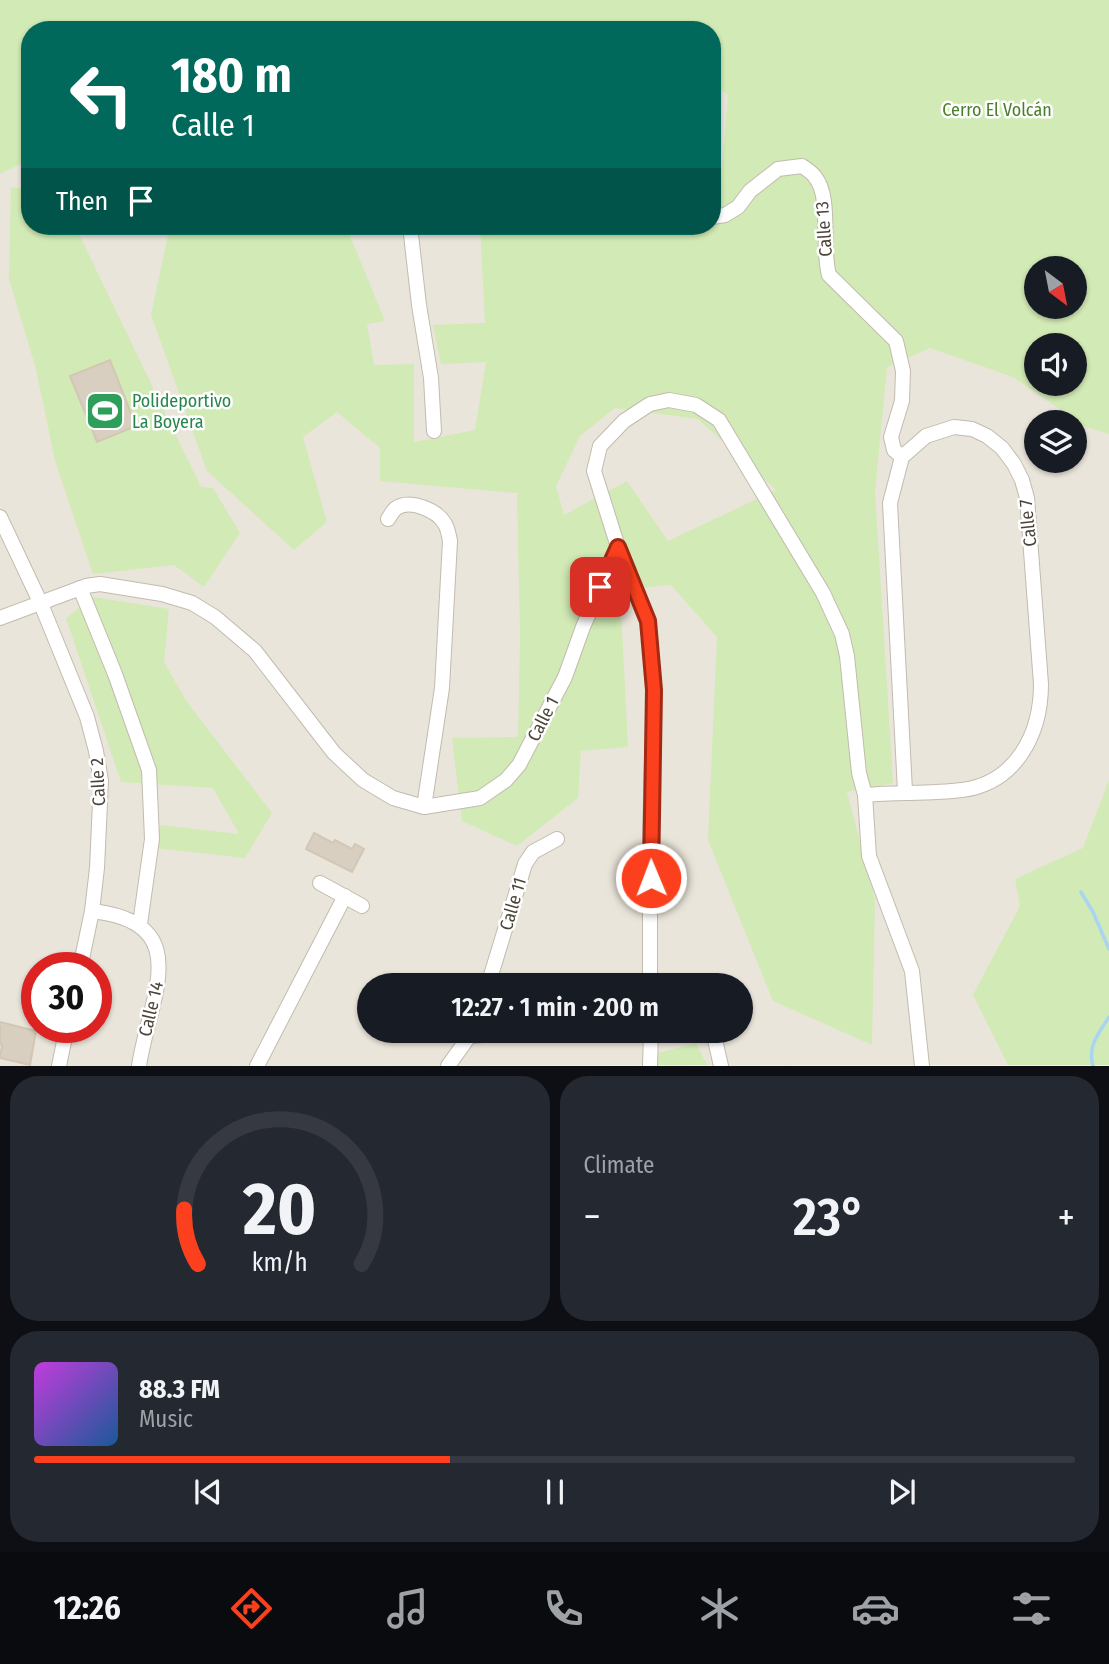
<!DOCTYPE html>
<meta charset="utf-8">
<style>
:root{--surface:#171b24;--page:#242831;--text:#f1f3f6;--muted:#9ea1a6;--line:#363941;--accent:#fc3f1d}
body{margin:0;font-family:"Fira Sans Condensed",sans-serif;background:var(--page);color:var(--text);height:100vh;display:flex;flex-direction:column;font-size:26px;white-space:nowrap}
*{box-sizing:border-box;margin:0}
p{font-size:23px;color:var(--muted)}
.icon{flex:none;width:38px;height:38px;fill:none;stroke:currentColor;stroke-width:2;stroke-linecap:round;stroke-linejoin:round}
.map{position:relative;height:1066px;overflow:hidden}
.drawer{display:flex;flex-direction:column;gap:10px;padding:10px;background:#0d0f14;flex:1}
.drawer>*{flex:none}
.top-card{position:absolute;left:21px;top:21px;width:700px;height:214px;border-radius:28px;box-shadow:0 2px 5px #0004;background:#00695c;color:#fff;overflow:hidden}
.needle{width:46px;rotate:148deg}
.controls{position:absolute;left:1024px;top:256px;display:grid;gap:14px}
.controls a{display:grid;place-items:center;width:63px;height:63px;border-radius:50%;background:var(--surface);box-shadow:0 2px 5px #0004;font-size:35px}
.speed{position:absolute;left:21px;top:952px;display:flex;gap:14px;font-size:35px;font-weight:700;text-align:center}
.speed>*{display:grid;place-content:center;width:91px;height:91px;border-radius:50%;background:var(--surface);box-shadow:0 2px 5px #0004;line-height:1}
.speed .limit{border:10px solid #d22;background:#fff;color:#111}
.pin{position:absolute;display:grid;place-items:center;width:60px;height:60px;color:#fff;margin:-30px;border-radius:14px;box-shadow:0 4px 10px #0006}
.me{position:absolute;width:77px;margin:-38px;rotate:359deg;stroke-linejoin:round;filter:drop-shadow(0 0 5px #0008)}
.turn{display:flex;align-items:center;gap:24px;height:147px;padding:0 35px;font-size:32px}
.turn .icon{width:91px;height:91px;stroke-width:2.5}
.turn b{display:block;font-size:49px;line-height:60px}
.then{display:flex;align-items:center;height:66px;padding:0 35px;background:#0003;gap:14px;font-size:26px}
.big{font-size:52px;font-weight:600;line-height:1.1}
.drawer .widget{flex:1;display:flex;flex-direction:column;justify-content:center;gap:10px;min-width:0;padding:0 24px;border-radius:28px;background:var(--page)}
.drawer .dial{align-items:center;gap:0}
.dial svg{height:182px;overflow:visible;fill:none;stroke:var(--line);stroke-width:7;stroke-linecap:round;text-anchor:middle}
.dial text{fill:var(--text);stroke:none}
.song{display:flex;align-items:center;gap:21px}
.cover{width:84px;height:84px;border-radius:10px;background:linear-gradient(135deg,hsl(290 70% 55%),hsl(210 70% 35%))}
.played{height:7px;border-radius:4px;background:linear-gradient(90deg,var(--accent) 40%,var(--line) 40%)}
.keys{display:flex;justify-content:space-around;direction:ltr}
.heat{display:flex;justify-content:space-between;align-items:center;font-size:38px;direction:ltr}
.drawer .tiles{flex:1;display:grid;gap:10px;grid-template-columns:1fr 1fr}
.widget:last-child{grid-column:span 2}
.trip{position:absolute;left:357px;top:973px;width:396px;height:70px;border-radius:35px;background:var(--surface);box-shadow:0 2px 5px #0004;font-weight:600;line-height:70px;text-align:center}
.tab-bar{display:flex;height:112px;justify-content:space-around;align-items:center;background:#090b0e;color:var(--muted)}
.tab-bar .icon{width:49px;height:49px}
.tab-bar .on{color:var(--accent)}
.tab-bar b{font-size:32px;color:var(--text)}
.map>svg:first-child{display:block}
.residential{fill:#eae5da;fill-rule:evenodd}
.green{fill:#d2eab5;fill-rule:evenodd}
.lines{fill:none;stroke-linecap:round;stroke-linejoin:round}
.stream{stroke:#a9d4f2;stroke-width:3.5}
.building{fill:#d8cfc1;stroke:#d3c7b4;stroke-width:2}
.minor-casing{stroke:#c2bbae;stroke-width:16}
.minor{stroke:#fff;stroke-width:14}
.route-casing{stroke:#a42913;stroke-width:18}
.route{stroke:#fc3f1d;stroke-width:12}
.labels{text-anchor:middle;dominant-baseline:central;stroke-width:5;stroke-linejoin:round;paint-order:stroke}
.park-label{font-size:18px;fill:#4a7f2a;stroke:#fff}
.street-label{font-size:18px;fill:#4b4439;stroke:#fff}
.leisure-label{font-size:18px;fill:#27864d;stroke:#fff;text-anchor:start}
</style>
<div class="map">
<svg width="1109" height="1066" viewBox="0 0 1109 1066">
<rect width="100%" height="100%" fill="#f6f3ec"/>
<path class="residential" d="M647,0l211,81 178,225h17l56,79v481l-8,199 -1101,1v-1008l30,-7v175h682v-196zM1036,345h38v38h-38zM1036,422h38v38h-38zM37,968h59v59h-59zM369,985h371v46h-371z"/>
<g class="green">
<path d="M0,0h1109v434l-25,-8 -71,-49 -83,-29 -43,19 -12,125 18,291 -46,9 28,107 -3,146 -99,-44 -65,-161 9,-203 -46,-52 -51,5 8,157 -47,4 -3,47 -61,48 -55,-25 -10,-83 66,-1 2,-101 -3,-143 -137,-12v-33l-43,-36 -34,25 24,85 -33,28 -87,-79 -56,-156 19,-89h176l39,95 -18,3 7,41 40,-1v78l61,-12 11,-68 -45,2 -8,-39 52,-2 -5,-97h232v-28l8,-5 8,-98 -16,-12v-53h-682v136l-9,-2 -21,10zM1036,268h38v38h-38zM1036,345h38v38h-38zM615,408l83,11 78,71 -108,51 -41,-60 -63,34 -8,-29 24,-50z"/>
<path d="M11,187l19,3v36h45l126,261 12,1 27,45 -36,54 -30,-22 -81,9 -38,-113 -19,-92 -27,-90z"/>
<path d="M94,597l75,12 -5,53 23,40 85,111 -27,45 -89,-10 4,-23 79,9 -26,-46 -92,-6 -55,-164z"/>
<path d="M1109,780v285h-101l-35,-70 47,-89 -5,-27 68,-31z"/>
<path d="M696,1043l11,22h-49v-12z"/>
</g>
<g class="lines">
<g class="stream">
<path d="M1081,892l12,20 16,37"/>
<path d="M1093,1066c-6,-20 6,-33 16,-49"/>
</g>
</g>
<g class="building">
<path d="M110,360l26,66 -39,16 -27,-66z"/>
<path d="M314,833l19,10 2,-3 17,9 3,-5 9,5 -12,23 -46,-23z"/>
<path d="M0,1022l36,9 -6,34 -30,-7 2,-13 -2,-1z"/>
</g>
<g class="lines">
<g class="minor-casing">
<g id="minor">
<path d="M712,217l13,-2 13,-8 12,-16 28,-22 24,-3c4,3 10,6 13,11 17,20 6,70 14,98l67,66 7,30 -1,30 -11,36 3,13 8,7"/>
<path d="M410,226l9,79 12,73 3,53"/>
<path d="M0,517l41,87 46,113 9,34 5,30 -4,87 -5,43 -12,57"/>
<path d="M388,519c2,-3 4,-7 7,-10 14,-11 42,1 50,15 3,5 4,12 5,17l-8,147 -18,119"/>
<path d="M80,588l35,86 34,96 3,69 -12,85"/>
<path d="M0,618l86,-32 14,-2 62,10 30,9 23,14 40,34 79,102 29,27 30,18 31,9 56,-9 26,-18 13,-15 46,-88 18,-50 35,-80"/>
<path d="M865,795c32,-3 64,-1 97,-5 54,-7 79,-56 79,-106l-14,-186 -5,-18 -8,-16 -12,-16 -15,-12 -15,-7 -18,-2 -28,9 -24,21 -12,46 15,288"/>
<path d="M320,883l42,23"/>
<path d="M92,911c105,12 57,87 47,155"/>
<path d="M488,985l37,-121 8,-12 24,-13"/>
<path d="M650,985v-152l4,-143 -6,-69 -30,-74 -24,-76 6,-25 24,-25 26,-17 19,-4 27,5 23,15 104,173 19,41 5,22 12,117 6,22 4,61 43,115 10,95"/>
<path d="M713,1031l8,35"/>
<path d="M471,1036l60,-5"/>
<path d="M59,1066l8,-39"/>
<path d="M257,1066l88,-170"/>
<path d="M448,1066l25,-35"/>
<path d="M650,1066l1,-35"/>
</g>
</g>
<use href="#minor" class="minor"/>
</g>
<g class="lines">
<g class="route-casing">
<path id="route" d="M600,587l18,-40 30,74 6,69 -3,188"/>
</g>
<use href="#route" class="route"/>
</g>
<defs>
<g id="stadium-square" transform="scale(2.0125)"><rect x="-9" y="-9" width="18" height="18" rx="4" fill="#2e9e5b" stroke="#fff"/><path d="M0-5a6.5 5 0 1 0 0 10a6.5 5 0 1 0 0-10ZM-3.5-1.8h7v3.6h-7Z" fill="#fff"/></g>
</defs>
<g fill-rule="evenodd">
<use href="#stadium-square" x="105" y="411"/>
</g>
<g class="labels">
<g class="park-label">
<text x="997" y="110">Cerro El Volcán</text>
</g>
<g class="street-label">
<text transform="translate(824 229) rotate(-94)">Calle 13</text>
<text transform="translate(1028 523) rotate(-96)">Calle 7</text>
<text transform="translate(543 719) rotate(-63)">Calle 1</text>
<text transform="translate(98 782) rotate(-93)">Calle 2</text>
<text transform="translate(513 904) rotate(-74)">Calle 11</text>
<text transform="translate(151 1009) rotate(-77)">Calle 14</text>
</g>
<g class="leisure-label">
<text x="132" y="401">Polideportivo<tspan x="132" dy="21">La Boyera</tspan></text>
</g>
</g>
</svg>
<div class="controls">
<a><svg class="needle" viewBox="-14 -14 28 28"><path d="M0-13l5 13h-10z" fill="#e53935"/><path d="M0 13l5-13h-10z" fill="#9ea1a6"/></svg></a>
<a><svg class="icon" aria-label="sound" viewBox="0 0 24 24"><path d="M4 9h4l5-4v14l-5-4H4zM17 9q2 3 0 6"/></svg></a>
<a><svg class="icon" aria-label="layers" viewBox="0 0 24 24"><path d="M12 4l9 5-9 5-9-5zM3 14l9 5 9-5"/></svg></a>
</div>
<div class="speed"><div class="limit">30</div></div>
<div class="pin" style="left:600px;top:587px;background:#d93025"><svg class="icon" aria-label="arrive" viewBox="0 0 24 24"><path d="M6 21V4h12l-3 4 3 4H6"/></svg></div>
<svg class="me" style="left:651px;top:878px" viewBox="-20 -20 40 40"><circle r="17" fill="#fc3f1d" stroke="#fff" stroke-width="3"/><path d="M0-11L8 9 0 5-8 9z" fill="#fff"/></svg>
<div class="trip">12:27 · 1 min · 200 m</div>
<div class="top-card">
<div class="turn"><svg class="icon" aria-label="left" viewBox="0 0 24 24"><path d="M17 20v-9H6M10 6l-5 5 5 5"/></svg><div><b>180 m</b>Calle 1</div></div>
<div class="then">Then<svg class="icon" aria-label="arrive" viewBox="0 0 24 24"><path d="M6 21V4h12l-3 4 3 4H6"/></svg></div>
</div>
</div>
<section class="drawer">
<div class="tiles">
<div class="widget dial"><svg viewBox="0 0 100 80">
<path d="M14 69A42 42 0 1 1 86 69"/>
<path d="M14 69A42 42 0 0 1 8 45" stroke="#fc3f1d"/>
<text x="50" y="56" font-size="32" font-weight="700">20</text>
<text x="50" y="72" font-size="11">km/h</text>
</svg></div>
<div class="widget"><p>Climate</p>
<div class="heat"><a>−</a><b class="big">23°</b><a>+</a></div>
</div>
<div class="widget">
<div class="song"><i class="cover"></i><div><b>88.3 FM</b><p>Music</p></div></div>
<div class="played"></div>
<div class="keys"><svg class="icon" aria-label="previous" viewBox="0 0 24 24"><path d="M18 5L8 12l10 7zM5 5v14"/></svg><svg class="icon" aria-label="pause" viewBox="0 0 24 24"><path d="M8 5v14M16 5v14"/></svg><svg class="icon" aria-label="next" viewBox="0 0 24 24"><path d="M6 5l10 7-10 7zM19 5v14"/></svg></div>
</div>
</div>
</section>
<nav class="tab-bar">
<b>12:26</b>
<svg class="icon on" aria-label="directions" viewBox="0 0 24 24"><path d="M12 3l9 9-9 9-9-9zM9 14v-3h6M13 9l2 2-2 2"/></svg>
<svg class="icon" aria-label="music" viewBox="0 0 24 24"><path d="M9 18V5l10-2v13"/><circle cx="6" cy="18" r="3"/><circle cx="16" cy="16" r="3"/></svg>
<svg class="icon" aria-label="phone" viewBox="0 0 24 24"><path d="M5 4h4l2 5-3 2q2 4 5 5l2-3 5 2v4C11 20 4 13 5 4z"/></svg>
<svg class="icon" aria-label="climate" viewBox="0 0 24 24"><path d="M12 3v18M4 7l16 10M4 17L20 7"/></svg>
<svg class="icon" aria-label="car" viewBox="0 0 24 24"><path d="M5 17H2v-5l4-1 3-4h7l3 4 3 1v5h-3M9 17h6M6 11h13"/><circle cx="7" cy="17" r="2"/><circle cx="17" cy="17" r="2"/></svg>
<svg class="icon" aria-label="filters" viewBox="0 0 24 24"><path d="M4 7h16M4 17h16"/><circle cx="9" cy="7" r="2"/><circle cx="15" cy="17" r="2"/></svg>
</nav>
